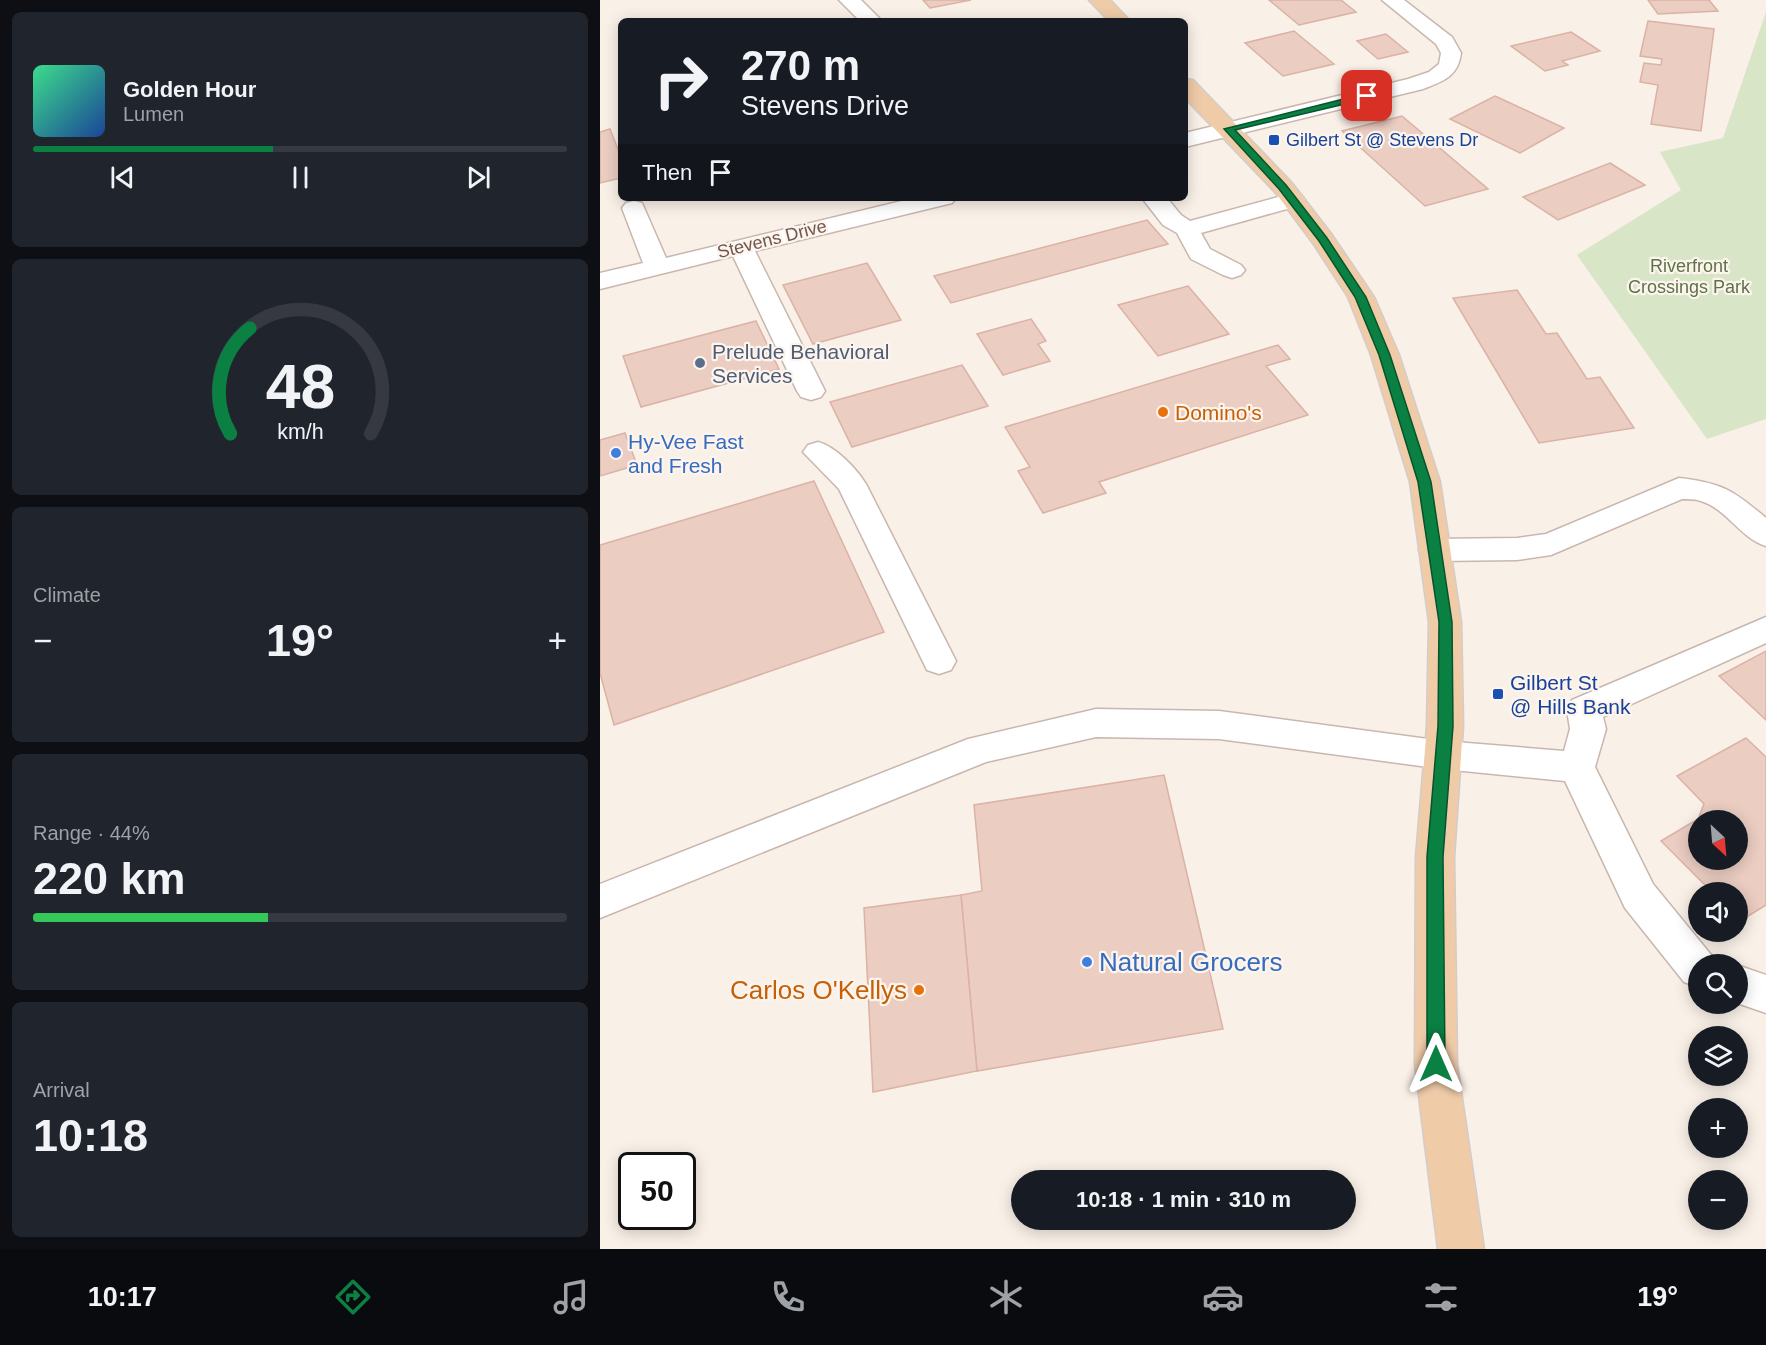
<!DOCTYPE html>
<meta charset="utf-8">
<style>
:root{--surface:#171b24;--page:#20242c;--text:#f1f3f6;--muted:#9ea1a6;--line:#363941;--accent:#0b8043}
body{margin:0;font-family:Arial,sans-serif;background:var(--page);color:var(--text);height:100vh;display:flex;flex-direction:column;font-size:22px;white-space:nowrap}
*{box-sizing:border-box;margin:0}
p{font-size:20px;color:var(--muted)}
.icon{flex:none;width:33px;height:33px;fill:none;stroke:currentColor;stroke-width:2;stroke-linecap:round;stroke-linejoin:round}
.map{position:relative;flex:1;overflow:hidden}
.panel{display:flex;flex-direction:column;gap:12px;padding:12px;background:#0d0f14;width:600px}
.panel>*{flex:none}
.hud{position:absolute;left:18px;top:18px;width:570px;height:183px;border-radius:9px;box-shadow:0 3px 15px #0003;background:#171b24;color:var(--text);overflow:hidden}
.needle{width:39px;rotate:154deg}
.fabs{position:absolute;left:1088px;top:810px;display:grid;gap:12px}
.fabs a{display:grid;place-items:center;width:60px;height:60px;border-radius:50%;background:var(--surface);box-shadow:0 3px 15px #0003;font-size:30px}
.speed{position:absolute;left:18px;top:1152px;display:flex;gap:12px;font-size:30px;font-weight:700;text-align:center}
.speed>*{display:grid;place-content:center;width:78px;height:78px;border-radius:50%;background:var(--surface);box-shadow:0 3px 15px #0003;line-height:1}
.speed .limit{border:3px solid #111;border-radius:9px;background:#fff;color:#111}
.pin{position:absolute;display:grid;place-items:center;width:51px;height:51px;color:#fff;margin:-26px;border-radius:12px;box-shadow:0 3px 9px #0006}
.me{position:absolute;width:66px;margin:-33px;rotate:0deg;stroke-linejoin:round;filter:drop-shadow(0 0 4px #0008)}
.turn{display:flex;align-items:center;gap:21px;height:126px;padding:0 24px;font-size:27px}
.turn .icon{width:78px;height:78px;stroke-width:2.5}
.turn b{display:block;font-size:42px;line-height:51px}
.then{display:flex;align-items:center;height:57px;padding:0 24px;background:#0003;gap:12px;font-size:22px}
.big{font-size:45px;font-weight:600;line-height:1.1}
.panel .tile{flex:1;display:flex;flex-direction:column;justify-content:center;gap:9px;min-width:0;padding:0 21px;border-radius:9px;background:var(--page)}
.panel .dial{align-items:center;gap:0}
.dial svg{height:156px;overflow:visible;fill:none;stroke:var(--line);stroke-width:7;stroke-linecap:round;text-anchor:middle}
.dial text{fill:var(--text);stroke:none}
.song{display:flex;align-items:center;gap:18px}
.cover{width:72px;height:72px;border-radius:9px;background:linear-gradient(135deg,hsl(150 70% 55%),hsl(220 70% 35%))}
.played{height:6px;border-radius:3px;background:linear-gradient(90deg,var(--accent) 45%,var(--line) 45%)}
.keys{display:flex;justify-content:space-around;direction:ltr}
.heat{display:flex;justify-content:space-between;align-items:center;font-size:33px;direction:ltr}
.charge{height:9px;border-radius:4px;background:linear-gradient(90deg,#34c759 44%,var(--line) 0)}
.trip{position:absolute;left:411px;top:1170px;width:345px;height:60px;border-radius:30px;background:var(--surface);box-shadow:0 3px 15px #0003;font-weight:600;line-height:60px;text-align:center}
.dock{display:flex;height:96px;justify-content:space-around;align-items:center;background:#090b0e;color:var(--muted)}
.dock .icon{width:42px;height:42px}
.dock .current{color:var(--accent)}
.dock b{font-size:27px;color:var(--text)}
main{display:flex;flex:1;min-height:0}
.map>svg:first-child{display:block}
.green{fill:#d8e5c7}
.building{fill:#ebcdc2;stroke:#dbb2a5;stroke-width:1.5;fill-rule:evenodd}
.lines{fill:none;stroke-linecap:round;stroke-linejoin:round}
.minor-casing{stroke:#c9b7af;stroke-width:3}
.major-casing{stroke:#d4ccca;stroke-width:3}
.minor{fill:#fff;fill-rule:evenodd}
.major{fill:#efcba8;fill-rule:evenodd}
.route{fill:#0b8043;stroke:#07532c;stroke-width:1.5}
.transit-dot{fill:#1a4fb4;stroke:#fcf4ed;stroke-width:2}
.service-dot{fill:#5c6f8a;stroke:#fcf4ed;stroke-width:2}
.food-dot{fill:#e8710a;stroke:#fcf4ed;stroke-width:2}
.shop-dot{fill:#3f7fe0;stroke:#fcf4ed;stroke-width:2}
.labels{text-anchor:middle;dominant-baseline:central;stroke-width:4.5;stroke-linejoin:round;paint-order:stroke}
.far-transit-label{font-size:18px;fill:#164399;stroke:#fcf4ed;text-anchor:start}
.far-street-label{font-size:18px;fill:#6f564f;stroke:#fcf4ed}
.far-park-label{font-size:18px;fill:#5c7449;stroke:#fcf4ed}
.service-label{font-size:21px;fill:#4e5e75;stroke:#fcf4ed;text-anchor:start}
.food-label{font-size:21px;fill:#c56008;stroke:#fcf4ed;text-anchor:start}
.shop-label{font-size:21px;fill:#366cbe;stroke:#fcf4ed;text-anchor:start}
.transit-label{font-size:21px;fill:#164399;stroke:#fcf4ed;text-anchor:start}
.near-shop-label{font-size:26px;fill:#366cbe;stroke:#fcf4ed;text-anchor:start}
.near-food-label{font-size:26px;fill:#c56008;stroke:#fcf4ed;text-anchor:end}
</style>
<main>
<section class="panel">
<div class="tile">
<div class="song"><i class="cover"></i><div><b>Golden Hour</b><p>Lumen</p></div></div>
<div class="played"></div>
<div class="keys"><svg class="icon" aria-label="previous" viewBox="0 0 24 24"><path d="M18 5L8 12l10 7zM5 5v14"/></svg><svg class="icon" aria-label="pause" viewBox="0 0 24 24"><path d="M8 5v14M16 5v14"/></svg><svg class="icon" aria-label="next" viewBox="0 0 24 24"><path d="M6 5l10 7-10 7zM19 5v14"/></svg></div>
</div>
<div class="tile dial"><svg viewBox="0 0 100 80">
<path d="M14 69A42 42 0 1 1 86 69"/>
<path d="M14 69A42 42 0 0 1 24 15" stroke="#0b8043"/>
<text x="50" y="56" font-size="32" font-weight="700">48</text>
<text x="50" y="72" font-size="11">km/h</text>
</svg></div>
<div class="tile"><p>Climate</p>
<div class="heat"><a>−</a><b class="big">19°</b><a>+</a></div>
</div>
<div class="tile"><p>Range · 44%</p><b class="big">220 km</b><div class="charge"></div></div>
<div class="tile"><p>Arrival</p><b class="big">10:18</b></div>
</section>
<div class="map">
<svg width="1166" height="1249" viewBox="0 0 1166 1249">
<rect width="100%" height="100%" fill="#f9f0e7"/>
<path class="green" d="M1166,12v407l-59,20 -130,-184 104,-65 -21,-38 63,-14z"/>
<g class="building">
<path d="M323,0h48l-41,8z"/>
<path d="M669,0h72l15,12 -57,13z"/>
<path d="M1048,0h61l9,11 -60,3z"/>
<path d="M1048,21l66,8 -13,102 -50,-7 7,-39 -18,-3 4,-19 17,2 1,-6 -22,-3z"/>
<path d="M694,31l40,33 -51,12 -38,-33z"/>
<path d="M971,32l29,19 -38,10 6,4 -23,6 -34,-25z"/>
<path d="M786,34l22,18 -30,7 -21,-18z"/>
<path d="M895,96l69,32 -44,25 -70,-34z"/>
<path d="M802,116l86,73 -63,17 -83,-75z"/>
<path d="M10,129l11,28v21l-21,5v-51z"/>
<path d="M1010,163l35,22 -87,35 -35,-23z"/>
<path d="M547,220l21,24 -217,59 -17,-27z"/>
<path d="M267,263l34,57 -88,24 -30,-59z"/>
<path d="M588,286l41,48 -71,22 -40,-51z"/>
<path d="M917,290l29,44 11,-1 30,46 13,-2 34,51 -95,15 -86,-145z"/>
<path d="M431,319l15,22 -8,3 12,17 -47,14 -26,-41z"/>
<path d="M156,321l23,48 -138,38 -18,-51z"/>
<path d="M678,345l12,14 -24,7 42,49 -209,67 7,11 -63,20 -25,-42 12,-4 -25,-40z"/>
<path d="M362,365l26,41 -136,41 -22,-45z"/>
<path d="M25,433l12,32 -37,11v-36z"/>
<path d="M214,481l70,151 -270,93 -14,-52v-128z"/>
<path d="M1166,651v69l-47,-44z"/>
<path d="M1146,738l20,19v148l-26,16 -3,-4v-25h-25l-51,-51 37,-22 6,-15 -27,-28zM1098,820h39v40h-39z"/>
<path d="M564,775l59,254 -246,42 -16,-176 21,-4 -8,-86z"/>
<path d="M361,895l16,176 -104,21 -9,-184z"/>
</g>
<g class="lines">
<g class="minor-casing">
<g id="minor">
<path d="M239,0h22l21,21h-22z"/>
<path d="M782,0h22l48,37 9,16c-3,24 -18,28 -38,36l-238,58v-14l223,-54 21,-7 10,-8 2,-11 -5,-9z"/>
<path d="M693,193l8,2 4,5 -4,5 -100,28 9,16 31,16 4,5 -4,5 -9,3 -9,-3 -32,-16 -14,-26 -14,-8 -21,-27h25l14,17 9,6z"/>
<path d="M314,198h42l-4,5 -197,48 70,140 -4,6 -10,3 -10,-3 -4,-6 -64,-135 -133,33v-16l43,-10 -21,-55 4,-5 8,-2 8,2 24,55z"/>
<path d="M218,442c18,5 38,26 48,42l90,177 -5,9 -12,4 -12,-4 -88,-181 -36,-37 5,-7z"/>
<path d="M1079,478c43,5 54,12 87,40v28c-26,-8 -39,-37 -65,-45 -6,-2 -13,-2 -19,-2l-131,56 -34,5 -82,1 -11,-3 -5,-8 5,-8 11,-3 82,-1 29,-4z"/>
<path d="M1166,617v26l-163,74 3,12 -11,38 58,117 59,72 4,8h-18v23l-14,-5 -59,-74 -60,-127 -122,-12 -224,-30 -123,-2 -110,25 -386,156v-34l368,-145 128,-30 123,2 224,30 121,10 6,-22 -3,-19 5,-10z"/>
<path d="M1137,965l29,10v38l-29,-10z"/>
</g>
</g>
<g class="major-casing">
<g id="major">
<path d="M489,0h21l20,21h-21z"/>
<path d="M585,79l8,1 98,102 41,53 42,62 25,58 41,127 21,140 2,104 -9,131 3,207 27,185h-46l-23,-185 1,-207 11,-131 2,-104 -19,-140 -39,-127 -23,-58 -35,-54 -38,-51 -90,-94z"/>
</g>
</g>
<use href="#minor" class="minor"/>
<use href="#major" class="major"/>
</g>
<path class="route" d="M767,93l5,3 -2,2 -135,32 51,55 41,53 39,59 24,58 41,127 21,140 1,104 -10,131 2,207 -3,6 -6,2 -6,-2 -3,-6v-207l11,-131 1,-104 -21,-140 -39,-127 -24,-58 -36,-56 -40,-52 -55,-60z"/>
<g class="transit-dot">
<rect x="668" y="134" width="12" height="12" rx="3"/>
<rect x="892" y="688" width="12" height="12" rx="3"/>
</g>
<circle class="service-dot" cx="100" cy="363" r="6"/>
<g class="food-dot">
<circle cx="563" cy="412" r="6"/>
<circle cx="319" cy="990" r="6"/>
</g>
<g class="shop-dot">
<circle cx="16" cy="453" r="6"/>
<circle cx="487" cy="962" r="6"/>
</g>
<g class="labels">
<g class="far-transit-label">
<text x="686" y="140">Gilbert St @ Stevens Dr</text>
</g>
<g class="far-street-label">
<text transform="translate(172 239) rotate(-14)">Stevens Drive</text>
</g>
<g class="far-park-label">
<text x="1089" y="266">Riverfront<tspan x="1089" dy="21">Crossings Park</tspan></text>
</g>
<g class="service-label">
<text x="112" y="351">Prelude Behavioral<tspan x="112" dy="24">Services</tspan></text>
</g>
<g class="food-label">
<text x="575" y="412">Domino's</text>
</g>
<g class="shop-label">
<text x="28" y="441">Hy-Vee Fast<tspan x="28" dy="24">and Fresh</tspan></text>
</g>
<g class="transit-label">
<text x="910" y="682">Gilbert St<tspan x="910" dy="24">@ Hills Bank</tspan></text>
</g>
<g class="near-shop-label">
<text x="499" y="962">Natural Grocers</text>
</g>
<g class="near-food-label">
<text x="307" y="990">Carlos O'Kellys</text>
</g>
</g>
</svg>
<div class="fabs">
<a><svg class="needle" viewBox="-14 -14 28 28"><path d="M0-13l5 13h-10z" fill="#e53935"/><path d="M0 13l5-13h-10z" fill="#9ea1a6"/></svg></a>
<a><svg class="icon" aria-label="sound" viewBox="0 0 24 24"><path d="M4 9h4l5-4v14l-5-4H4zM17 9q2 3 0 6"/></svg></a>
<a><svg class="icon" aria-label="search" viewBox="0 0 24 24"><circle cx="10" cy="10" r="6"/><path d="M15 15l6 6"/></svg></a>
<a><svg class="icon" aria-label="layers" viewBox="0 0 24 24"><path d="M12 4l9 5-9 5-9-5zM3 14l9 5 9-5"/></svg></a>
<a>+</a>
<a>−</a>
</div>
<div class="speed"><div class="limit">50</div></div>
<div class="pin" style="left:767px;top:96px;background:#d93025"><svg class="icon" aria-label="arrive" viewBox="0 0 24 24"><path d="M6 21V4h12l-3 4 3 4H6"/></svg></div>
<svg class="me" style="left:836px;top:1064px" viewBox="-20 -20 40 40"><path d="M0-17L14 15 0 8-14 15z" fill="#0b8043" stroke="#fff" stroke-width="4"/></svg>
<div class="trip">10:18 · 1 min · 310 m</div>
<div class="hud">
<div class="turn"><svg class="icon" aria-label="right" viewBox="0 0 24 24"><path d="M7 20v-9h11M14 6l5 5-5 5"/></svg><div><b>270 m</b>Stevens Drive</div></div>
<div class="then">Then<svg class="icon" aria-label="arrive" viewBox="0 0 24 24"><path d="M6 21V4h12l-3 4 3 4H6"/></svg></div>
</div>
</div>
</main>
<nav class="dock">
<b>10:17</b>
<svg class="icon current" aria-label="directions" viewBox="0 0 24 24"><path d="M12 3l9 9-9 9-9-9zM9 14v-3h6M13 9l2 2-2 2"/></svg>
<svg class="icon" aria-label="music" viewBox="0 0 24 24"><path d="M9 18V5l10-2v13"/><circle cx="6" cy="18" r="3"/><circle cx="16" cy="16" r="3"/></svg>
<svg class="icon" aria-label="phone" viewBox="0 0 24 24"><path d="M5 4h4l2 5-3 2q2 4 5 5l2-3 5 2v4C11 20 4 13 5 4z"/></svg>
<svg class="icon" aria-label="climate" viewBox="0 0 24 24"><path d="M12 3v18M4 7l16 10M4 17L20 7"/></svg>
<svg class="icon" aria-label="car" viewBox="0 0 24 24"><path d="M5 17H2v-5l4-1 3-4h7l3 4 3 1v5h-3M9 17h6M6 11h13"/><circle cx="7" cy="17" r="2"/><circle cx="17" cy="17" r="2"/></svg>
<svg class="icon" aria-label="filters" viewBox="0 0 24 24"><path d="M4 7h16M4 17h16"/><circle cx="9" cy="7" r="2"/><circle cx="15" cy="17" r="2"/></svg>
<b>19°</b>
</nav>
